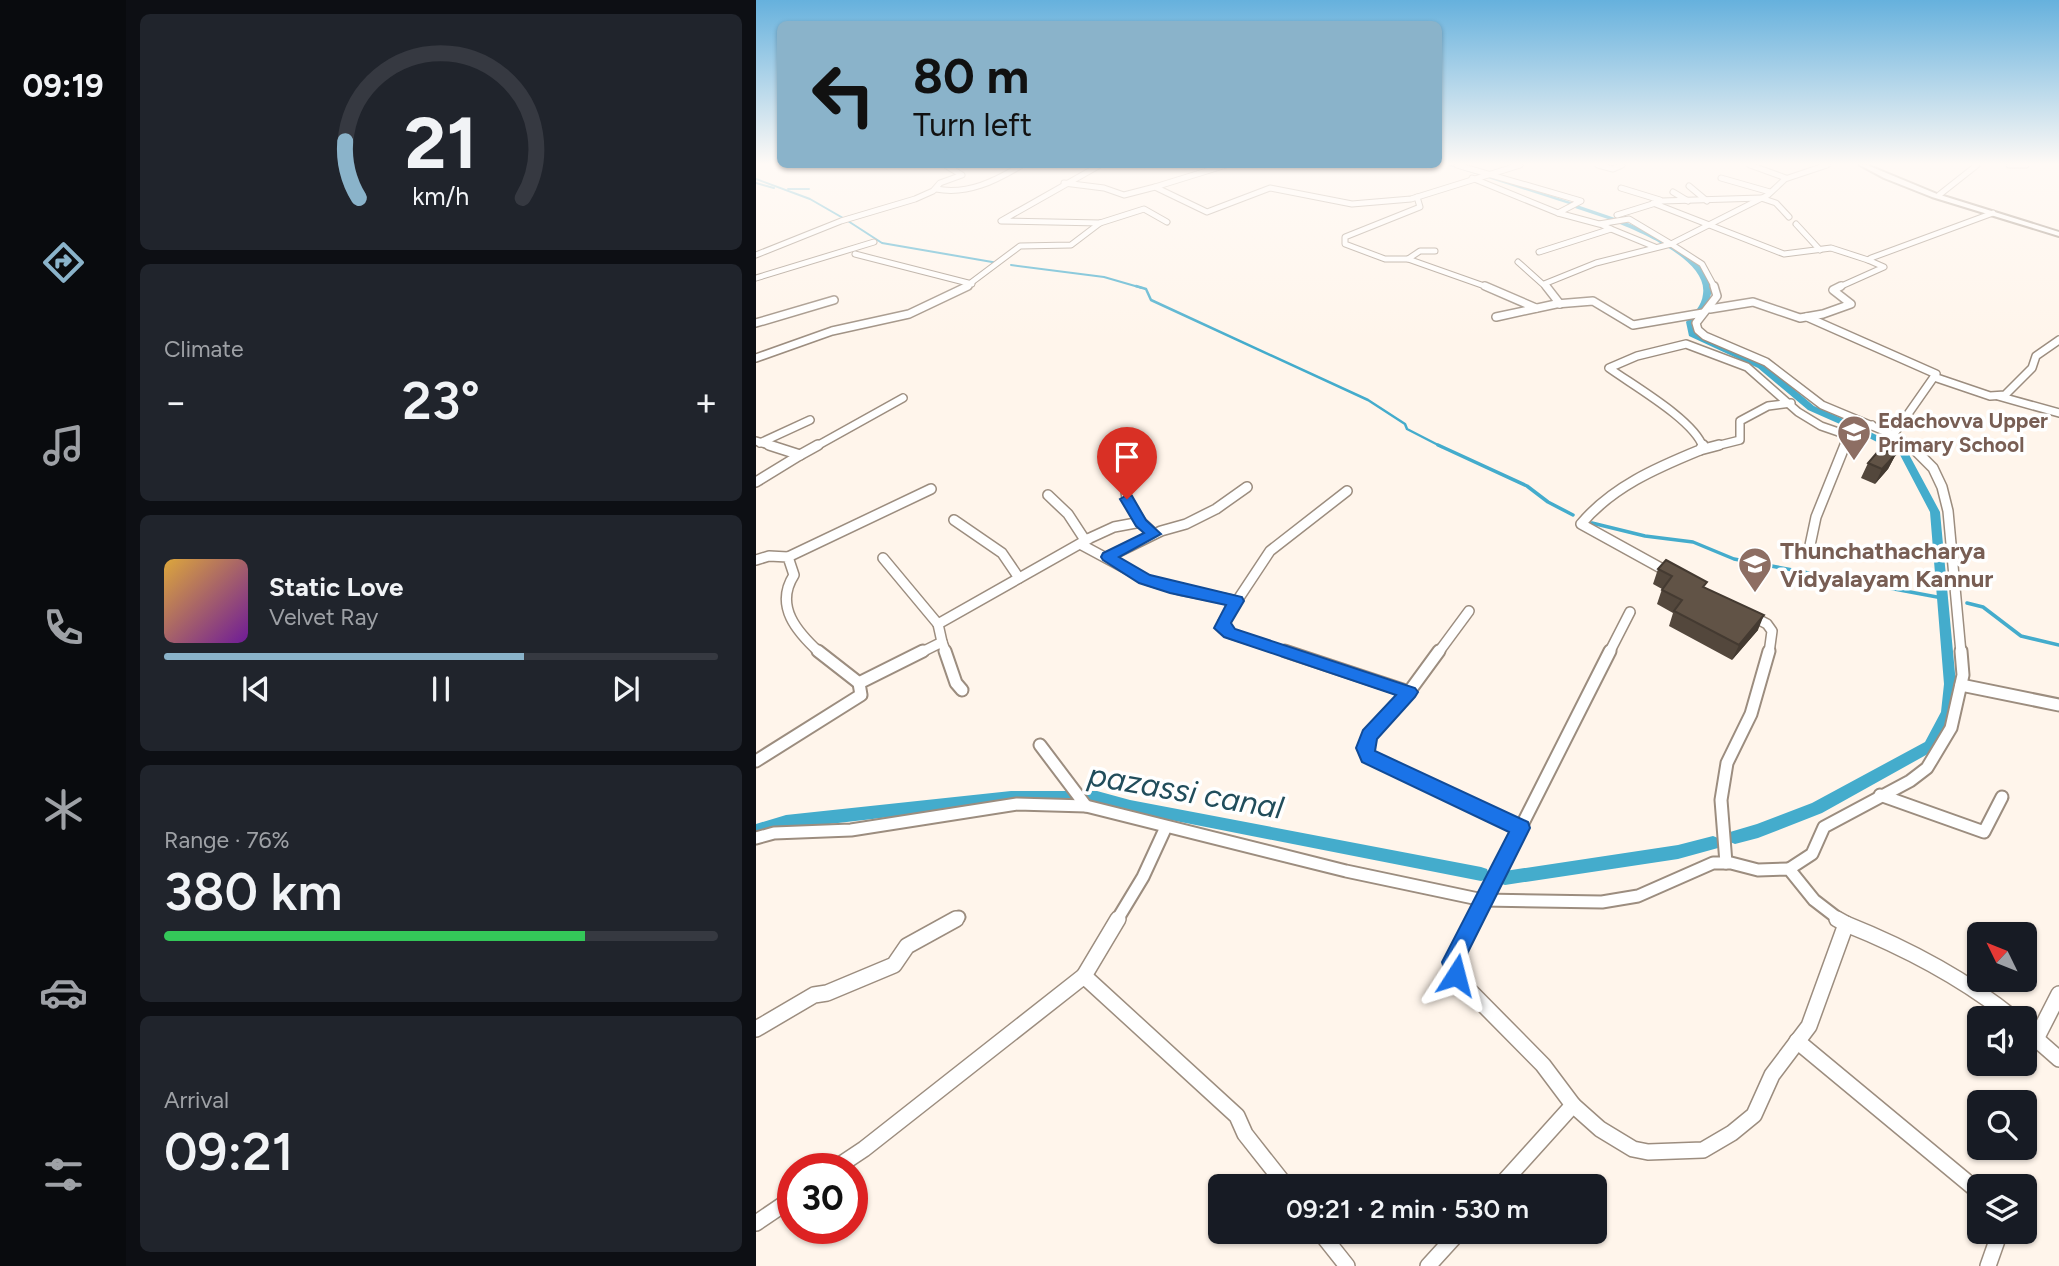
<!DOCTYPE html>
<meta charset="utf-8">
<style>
:root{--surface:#171b24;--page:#20242c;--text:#f1f3f6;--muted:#9ea1a6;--line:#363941;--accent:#8ab3ca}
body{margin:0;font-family:Figtree,sans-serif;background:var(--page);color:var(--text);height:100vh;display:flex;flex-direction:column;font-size:26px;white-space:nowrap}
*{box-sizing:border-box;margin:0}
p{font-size:23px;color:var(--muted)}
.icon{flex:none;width:38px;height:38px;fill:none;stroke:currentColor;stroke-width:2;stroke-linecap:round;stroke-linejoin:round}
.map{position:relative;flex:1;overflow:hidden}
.sheet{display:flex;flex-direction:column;gap:14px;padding:14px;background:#0d0f14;width:630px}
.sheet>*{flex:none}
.guide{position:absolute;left:21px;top:21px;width:665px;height:147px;border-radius:10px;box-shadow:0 2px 5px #0004;background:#8ab3ca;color:#111;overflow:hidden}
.needle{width:46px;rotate:313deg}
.buttons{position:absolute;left:1211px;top:922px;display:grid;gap:14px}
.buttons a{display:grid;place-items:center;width:70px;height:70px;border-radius:10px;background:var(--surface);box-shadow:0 2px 5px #0004;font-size:35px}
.speed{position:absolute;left:21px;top:1153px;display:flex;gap:14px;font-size:35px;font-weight:700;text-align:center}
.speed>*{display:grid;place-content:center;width:91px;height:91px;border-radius:50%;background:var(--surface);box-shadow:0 2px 5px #0004;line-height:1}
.speed .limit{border:10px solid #d22;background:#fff;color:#111}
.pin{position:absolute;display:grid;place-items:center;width:60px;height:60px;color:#fff;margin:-72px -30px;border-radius:50% 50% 50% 0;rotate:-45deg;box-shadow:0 0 7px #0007}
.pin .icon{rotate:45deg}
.me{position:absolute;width:77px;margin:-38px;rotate:9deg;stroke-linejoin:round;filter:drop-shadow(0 0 5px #0008)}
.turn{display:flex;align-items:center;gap:24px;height:147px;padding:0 21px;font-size:32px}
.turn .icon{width:91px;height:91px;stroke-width:2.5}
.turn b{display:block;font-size:49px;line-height:60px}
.big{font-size:52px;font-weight:600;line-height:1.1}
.sheet .widget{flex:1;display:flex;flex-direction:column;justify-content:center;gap:10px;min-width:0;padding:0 24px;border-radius:10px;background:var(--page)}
.sheet .dial{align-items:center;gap:0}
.dial svg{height:182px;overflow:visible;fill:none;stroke:var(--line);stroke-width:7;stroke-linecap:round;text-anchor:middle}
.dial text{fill:var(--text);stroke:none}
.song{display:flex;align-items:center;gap:21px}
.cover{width:84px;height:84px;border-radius:10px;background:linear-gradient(135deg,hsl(40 70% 55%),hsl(280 70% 35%))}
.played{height:7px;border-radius:4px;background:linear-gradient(90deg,var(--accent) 65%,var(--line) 65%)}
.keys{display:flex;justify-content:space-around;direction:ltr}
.heat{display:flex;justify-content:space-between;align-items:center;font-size:38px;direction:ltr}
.charge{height:10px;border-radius:5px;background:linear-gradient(90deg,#34c759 76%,var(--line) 0)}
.trip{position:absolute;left:452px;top:1174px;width:399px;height:70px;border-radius:10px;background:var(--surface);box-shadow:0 2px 5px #0004;font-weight:600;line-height:70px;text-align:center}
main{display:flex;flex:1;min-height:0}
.tab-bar{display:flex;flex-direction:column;width:126px;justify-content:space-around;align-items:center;background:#090b0e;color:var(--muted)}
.tab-bar .icon{width:49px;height:49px}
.tab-bar .active{color:var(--accent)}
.tab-bar b{font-size:32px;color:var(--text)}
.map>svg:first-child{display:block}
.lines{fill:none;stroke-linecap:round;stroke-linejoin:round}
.stream-far2{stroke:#44accc;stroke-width:2}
.stream-far1{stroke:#44accc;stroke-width:2.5}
.stream{stroke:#44accc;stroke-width:3.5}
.canal{fill:#44accc;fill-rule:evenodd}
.street-far4-casing{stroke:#9c8d7f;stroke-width:7}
.street-far3-casing{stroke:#9c8d7f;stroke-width:10}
.street-far2-casing{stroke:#9c8d7f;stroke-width:12}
.street-far1-casing{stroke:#9c8d7f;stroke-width:15}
.street-casing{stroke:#9c8d7f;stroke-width:18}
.secondary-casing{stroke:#9c8d7f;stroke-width:4}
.street-far4{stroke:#fff;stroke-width:5}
.street-far3{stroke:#fff;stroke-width:7}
.street-far2{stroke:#fff;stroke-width:9}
.street-far1{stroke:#fff;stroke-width:11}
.street{stroke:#fff;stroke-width:15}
.secondary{fill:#fff;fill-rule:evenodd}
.wall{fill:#53473c}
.shaded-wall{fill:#443a31}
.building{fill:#615346;stroke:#443a31;stroke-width:2}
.route{fill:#1a73e8;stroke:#114b97;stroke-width:2}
.labels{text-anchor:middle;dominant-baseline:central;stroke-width:7;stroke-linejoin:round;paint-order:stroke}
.far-education-label{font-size:21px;font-weight:bold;fill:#785e54;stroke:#fff;text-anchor:start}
.education-label{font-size:24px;font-weight:bold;fill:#785e54;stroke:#fff;text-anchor:start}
.near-water-label{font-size:32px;font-style:italic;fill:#214d5b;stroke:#fff}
</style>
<main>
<nav class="tab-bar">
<b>09:19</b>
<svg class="icon active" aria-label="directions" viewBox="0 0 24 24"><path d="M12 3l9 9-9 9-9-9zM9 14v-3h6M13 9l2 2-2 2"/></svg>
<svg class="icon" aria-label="music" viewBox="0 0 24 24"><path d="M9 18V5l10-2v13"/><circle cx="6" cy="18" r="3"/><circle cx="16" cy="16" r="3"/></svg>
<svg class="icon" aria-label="phone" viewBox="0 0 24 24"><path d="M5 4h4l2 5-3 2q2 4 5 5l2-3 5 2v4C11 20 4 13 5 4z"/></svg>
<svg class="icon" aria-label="climate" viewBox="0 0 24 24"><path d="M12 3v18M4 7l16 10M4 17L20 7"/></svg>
<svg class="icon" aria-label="car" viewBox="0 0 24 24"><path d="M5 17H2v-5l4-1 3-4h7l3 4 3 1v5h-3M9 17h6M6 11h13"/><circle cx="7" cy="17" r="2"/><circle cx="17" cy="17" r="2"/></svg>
<svg class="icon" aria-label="filters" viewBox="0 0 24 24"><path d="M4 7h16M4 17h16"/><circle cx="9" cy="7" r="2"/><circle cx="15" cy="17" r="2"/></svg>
</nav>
<section class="sheet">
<div class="widget dial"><svg viewBox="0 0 100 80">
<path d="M14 69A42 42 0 1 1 86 69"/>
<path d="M14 69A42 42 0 0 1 8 44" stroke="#8ab3ca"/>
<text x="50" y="56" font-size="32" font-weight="700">21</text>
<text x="50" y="72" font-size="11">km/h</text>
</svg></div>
<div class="widget"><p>Climate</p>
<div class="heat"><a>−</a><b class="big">23°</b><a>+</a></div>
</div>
<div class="widget">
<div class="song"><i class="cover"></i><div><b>Static Love</b><p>Velvet Ray</p></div></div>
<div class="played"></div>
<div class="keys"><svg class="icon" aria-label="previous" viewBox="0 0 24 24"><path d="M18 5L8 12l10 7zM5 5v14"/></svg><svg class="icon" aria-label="pause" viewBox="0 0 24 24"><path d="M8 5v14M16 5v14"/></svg><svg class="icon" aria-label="next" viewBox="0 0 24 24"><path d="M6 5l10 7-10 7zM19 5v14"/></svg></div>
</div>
<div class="widget"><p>Range · 76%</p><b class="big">380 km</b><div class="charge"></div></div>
<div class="widget"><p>Arrival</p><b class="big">09:21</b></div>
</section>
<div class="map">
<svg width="1303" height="1266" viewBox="0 0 1303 1266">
<rect width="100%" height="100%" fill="#fff5eb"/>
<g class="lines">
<g class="stream-far2">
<path d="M0,179l54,20 33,19"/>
<path d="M0,183l18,5"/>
<path d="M32,189h21"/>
<path d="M92,221l34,22 116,20"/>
<path d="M255,265l93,12 38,11"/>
</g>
<path class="stream-far1" d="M380,286l10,3 5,11 217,100 37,24 2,5 35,18"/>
<g class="stream">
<path d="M682,445l89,41 21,16 25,13"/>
<path d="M836,523l53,13 48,6 41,17 203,38"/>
<path d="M1211,603l16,4 38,29 38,9"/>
</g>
<g class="canal">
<path d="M691,165h8l119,38 -5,1z"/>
<path d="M821,205l38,13 1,1 -5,1 -36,-12z"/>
<path d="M866,221c26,9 93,39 89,73 -2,11 -10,20 -17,28l2,11 68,31 50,42 43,19v4h-6l-43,-19 -50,-42 -69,-32 -3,-14c7,-8 16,-16 17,-28 5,-33 -59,-60 -83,-70v-2z"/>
<path d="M1112,431l38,18 34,63 16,172 -1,28 -20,38 -113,63 -64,25 -23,6 -5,-2 -3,-5 3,-5 27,-8 55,-21 113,-61 16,-30 3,-28 -14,-172 -31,-59 -34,-17 -2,-2z"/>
<path d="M255,791h86l33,9 351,67 6,2 2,5 -2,5 -6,2 -351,-69 -33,-9h-86l-225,26 -30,9v-14l30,-9z"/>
<path d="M957,836l5,2 3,5 -3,5 -40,11 -173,26 -6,-2 -2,-5 2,-5 6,-2 173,-26z"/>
</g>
<g class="street-far4-casing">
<g id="street-far4">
<path d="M344,165l-99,56 99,2 44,-14 23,13"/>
<path d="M701,165l124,36 -23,12 41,11 30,-5 42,25"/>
<path d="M842,165l15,4 9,-4"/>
<path d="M994,165l36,13"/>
<path d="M1253,165h17"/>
<path d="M716,178l86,35"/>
<path d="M965,178l49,14"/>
<path d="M308,183l40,5 20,7 31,-8 52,25 63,-24 82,16 59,-5 109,-34"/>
<path d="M933,186l18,15"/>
<path d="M399,187l71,-22"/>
<path d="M865,188l39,12"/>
<path d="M180,189c32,6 59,-8 86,-24"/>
<path d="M917,192l15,9"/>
<path d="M1183,195l38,-30"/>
<path d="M897,203l131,51 47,-6 37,12"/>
<path d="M861,215l45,-14 99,-3 15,5 13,14"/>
<path d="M1040,224l24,26"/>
<path d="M855,229l44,18"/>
<path d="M679,251h-15l-12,8 82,29"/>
<path d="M783,252l72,-23 -11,-5"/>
<path d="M99,254l117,30"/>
<path d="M0,255l85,-34 74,-22 18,-8 7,-8 22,-8 -17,-10"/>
<path d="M652,259h-23l-40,-15v-7l75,-30 -3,-10"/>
<path d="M762,262l29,26"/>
<path d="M0,278l118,-36"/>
<path d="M788,284l52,-21 75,-19"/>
<path d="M208,288l56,-42 51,-1 29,-22"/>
<path d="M959,288l-13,-24 -31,-20 97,-49 17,-16 42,-14"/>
<path d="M1081,288l47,-21 -16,-7 3,-2 122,-45"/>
</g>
</g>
<g class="street-far3-casing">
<g id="street-far3">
<path d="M729,286l51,22"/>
<path d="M790,286l14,18"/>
<path d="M958,286l3,10 -21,27 2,7 7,6 61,26 56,43 67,28 23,14"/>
<path d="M954,309l43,-7 47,16 23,-4 28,-10 -18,-14 8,-4"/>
<path d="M740,317l60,-13 37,-3 40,24 70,-12"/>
<path d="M1051,317l129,57 -42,60"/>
<path d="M0,323l78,-23"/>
<path d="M0,358l76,-27 77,-17 59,-28"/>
<path d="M1178,377l56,19 15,-1 27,-27 4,-12 23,-16"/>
<path d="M1242,396l61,17"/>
<path d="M0,441l19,6"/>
<path d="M4,443l50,-23"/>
<path d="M59,447l88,-49"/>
<path d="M947,447c-9,-27 -69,-61 -94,-79l28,-12 49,-12 61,23 51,45 23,14 29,10"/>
<path d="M956,447l28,-7v-19l28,-15 23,-3"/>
<path d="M1088,447l6,-11 22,-11"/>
</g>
</g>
<g class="street-far2-casing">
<g id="street-far2">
<path d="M1154,445l23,23 9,19 6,24 13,142"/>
<path d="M944,450l19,-5"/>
<path d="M44,455l18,-10"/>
<path d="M358,458l10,19 3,22 14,23"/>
<path d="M0,482l44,-27 -31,-10"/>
<path d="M292,495l20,19 17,26"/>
<path d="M198,520l48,33 17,25"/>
<path d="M324,544l67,36 33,10 57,11"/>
<path d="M1053,550l7,-33 29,-72"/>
<path d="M32,557l143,-68"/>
<path d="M352,557l53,-26 25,-7 30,-15 31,-22"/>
<path d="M127,558l55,66"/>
<path d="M0,560l13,-4 19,1 6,18c-20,31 3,57 26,78"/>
<path d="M912,572l-87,-48c31,-37 75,-56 119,-74l3,-5"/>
<path d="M994,615l17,9 5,7 -3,22"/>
<path d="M186,642l4,11"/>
<path d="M164,653l22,-11 -4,-18 152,-86 24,-11 27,-5 13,12"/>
<path d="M534,653l-61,-20 -7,-5 1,-6 47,-71 77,-60"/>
<path d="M682,653l31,-42"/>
<path d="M853,653l21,-41"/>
</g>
</g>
<g class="street-far1-casing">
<g id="street-far1">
<path d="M62,651l41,32"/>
<path d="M189,651l11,32 6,7"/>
<path d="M529,651l124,41"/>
<path d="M683,651l-30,41 -40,43 -4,13 3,8 153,72"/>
<path d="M1205,685l98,20"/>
<path d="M284,745l46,61"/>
<path d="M0,761l105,-66 -2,-12 64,-32"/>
<path d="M1124,795l104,37 18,-35"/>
<path d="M0,838l18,-5 77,-3 166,-26 69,2 260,65 137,29 119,2 36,-6 75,-33h18l27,7 31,-1 25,31 26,20"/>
<path d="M970,863l-5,-63 6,-37 24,-49 18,-63"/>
<path d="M1033,869l23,-15 12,-27 86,-46 17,-13 24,-40 12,-53 -2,-24"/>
<path d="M197,920l6,-3"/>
<path d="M361,920l26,-43 23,-50"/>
<path d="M718,920l136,-269"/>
</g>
</g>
<g class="street-casing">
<g id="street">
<path d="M719,919l-22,43 8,20 82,83 30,40"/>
<path d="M1081,919l9,5"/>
<path d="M328,976l34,-57"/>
<path d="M0,1029l58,-34 13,-2 67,-28 13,-19 49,-27"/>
<path d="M1269,1029l34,30"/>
<path d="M1280,1039l23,-45"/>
<path d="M1041,1041l182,151"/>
<path d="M78,1169l30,-20 220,-173 153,140 8,18 41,52"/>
<path d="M744,1186l73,-81 27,24 33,20 15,3 55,-2 29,-17 22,-18 18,-40 37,-49 37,-102c60,24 116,53 167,94"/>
<path d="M0,1223l37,-25"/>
<path d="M564,1232l27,34"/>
<path d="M672,1266l31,-34"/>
<path d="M1232,1266l12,-34"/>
</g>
</g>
<g class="secondary-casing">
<path id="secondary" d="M1104,165h7l70,29 122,38v4l-127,-39 -48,-19z"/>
</g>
<use href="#street-far4" class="street-far4"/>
<use href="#street-far3" class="street-far3"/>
<use href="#street-far2" class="street-far2"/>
<use href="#street-far1" class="street-far1"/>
<use href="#street" class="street"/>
<use href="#secondary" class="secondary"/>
</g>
<g class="wall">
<path d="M1140,454l-8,15 -13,15 -14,-6 7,-15z"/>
<path d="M902,569l47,19 53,42 -26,30 -63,-34 4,-13 -16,-9 5,-15 -9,-5z"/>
</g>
<g class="shaded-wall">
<path d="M1140,454l-8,15 -13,15 7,-15z"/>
<path d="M1008,615l-6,15 -26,30 7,-15z"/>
</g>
<g class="building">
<path d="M1125,448l15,6 -14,15 -14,-6z"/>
<path d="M910,560l41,22 -4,5 61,28 -25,30 -65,-34 8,-11 -20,-10 10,-14 -14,-7z"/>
</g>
<linearGradient id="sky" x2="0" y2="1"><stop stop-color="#66b1dd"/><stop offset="0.48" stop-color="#fffaf6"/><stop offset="1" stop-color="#fffaf6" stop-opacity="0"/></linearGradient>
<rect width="1303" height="342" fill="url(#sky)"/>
<path class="route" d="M371,495l5,1 14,24 15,14 -42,23 31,18 92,22 2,4 -13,22 4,6 180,59 3,4 -3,5 -38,42 -2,12 153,71 2,6 -62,124c-4,11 1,20 -4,31l-8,3 -7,-3 -7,-21 67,-130 -147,-70 -6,-14 7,-18 33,-35 -172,-58 -10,-9 12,-23 -56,-12 -31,-10 -36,-23 -2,-3 2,-4 41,-20 -8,-7 -16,-27z"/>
<defs>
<g id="school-pin" transform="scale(1.75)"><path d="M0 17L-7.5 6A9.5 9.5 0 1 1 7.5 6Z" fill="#8d6e63" stroke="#fff"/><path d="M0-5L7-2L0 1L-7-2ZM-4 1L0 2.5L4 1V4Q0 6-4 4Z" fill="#fff"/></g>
</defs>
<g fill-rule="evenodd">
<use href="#school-pin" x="1098" y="432"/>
<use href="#school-pin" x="999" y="564"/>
</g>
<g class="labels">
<g class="far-education-label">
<text x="1122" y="420">Edachovva Upper<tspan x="1122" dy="24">Primary School</tspan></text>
</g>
<g class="education-label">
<text x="1024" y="550">Thunchathacharya<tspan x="1024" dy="28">Vidyalayam Kannur</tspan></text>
</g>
<g class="near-water-label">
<text transform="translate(430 791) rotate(10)">pazassi canal</text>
</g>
</g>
</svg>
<div class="buttons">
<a><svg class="needle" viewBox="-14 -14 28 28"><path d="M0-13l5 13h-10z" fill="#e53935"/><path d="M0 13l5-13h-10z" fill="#9ea1a6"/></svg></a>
<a><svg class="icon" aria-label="sound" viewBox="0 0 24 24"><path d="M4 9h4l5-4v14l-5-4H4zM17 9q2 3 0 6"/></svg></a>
<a><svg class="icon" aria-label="search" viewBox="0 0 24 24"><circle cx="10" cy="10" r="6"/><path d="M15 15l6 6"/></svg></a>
<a><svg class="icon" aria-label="layers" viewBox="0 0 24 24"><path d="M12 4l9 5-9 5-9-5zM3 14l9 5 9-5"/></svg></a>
</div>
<div class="speed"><div class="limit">30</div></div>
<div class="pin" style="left:371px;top:499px;background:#d93025"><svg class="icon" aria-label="arrive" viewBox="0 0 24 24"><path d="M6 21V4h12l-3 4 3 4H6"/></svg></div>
<svg class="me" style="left:700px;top:975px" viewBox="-20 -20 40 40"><path d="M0-17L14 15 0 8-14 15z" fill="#1a73e8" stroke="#fff" stroke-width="4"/></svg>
<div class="trip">09:21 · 2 min · 530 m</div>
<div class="guide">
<div class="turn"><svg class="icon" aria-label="left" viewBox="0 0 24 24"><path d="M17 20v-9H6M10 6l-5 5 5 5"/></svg><div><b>80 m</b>Turn left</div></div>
</div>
</div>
</main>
